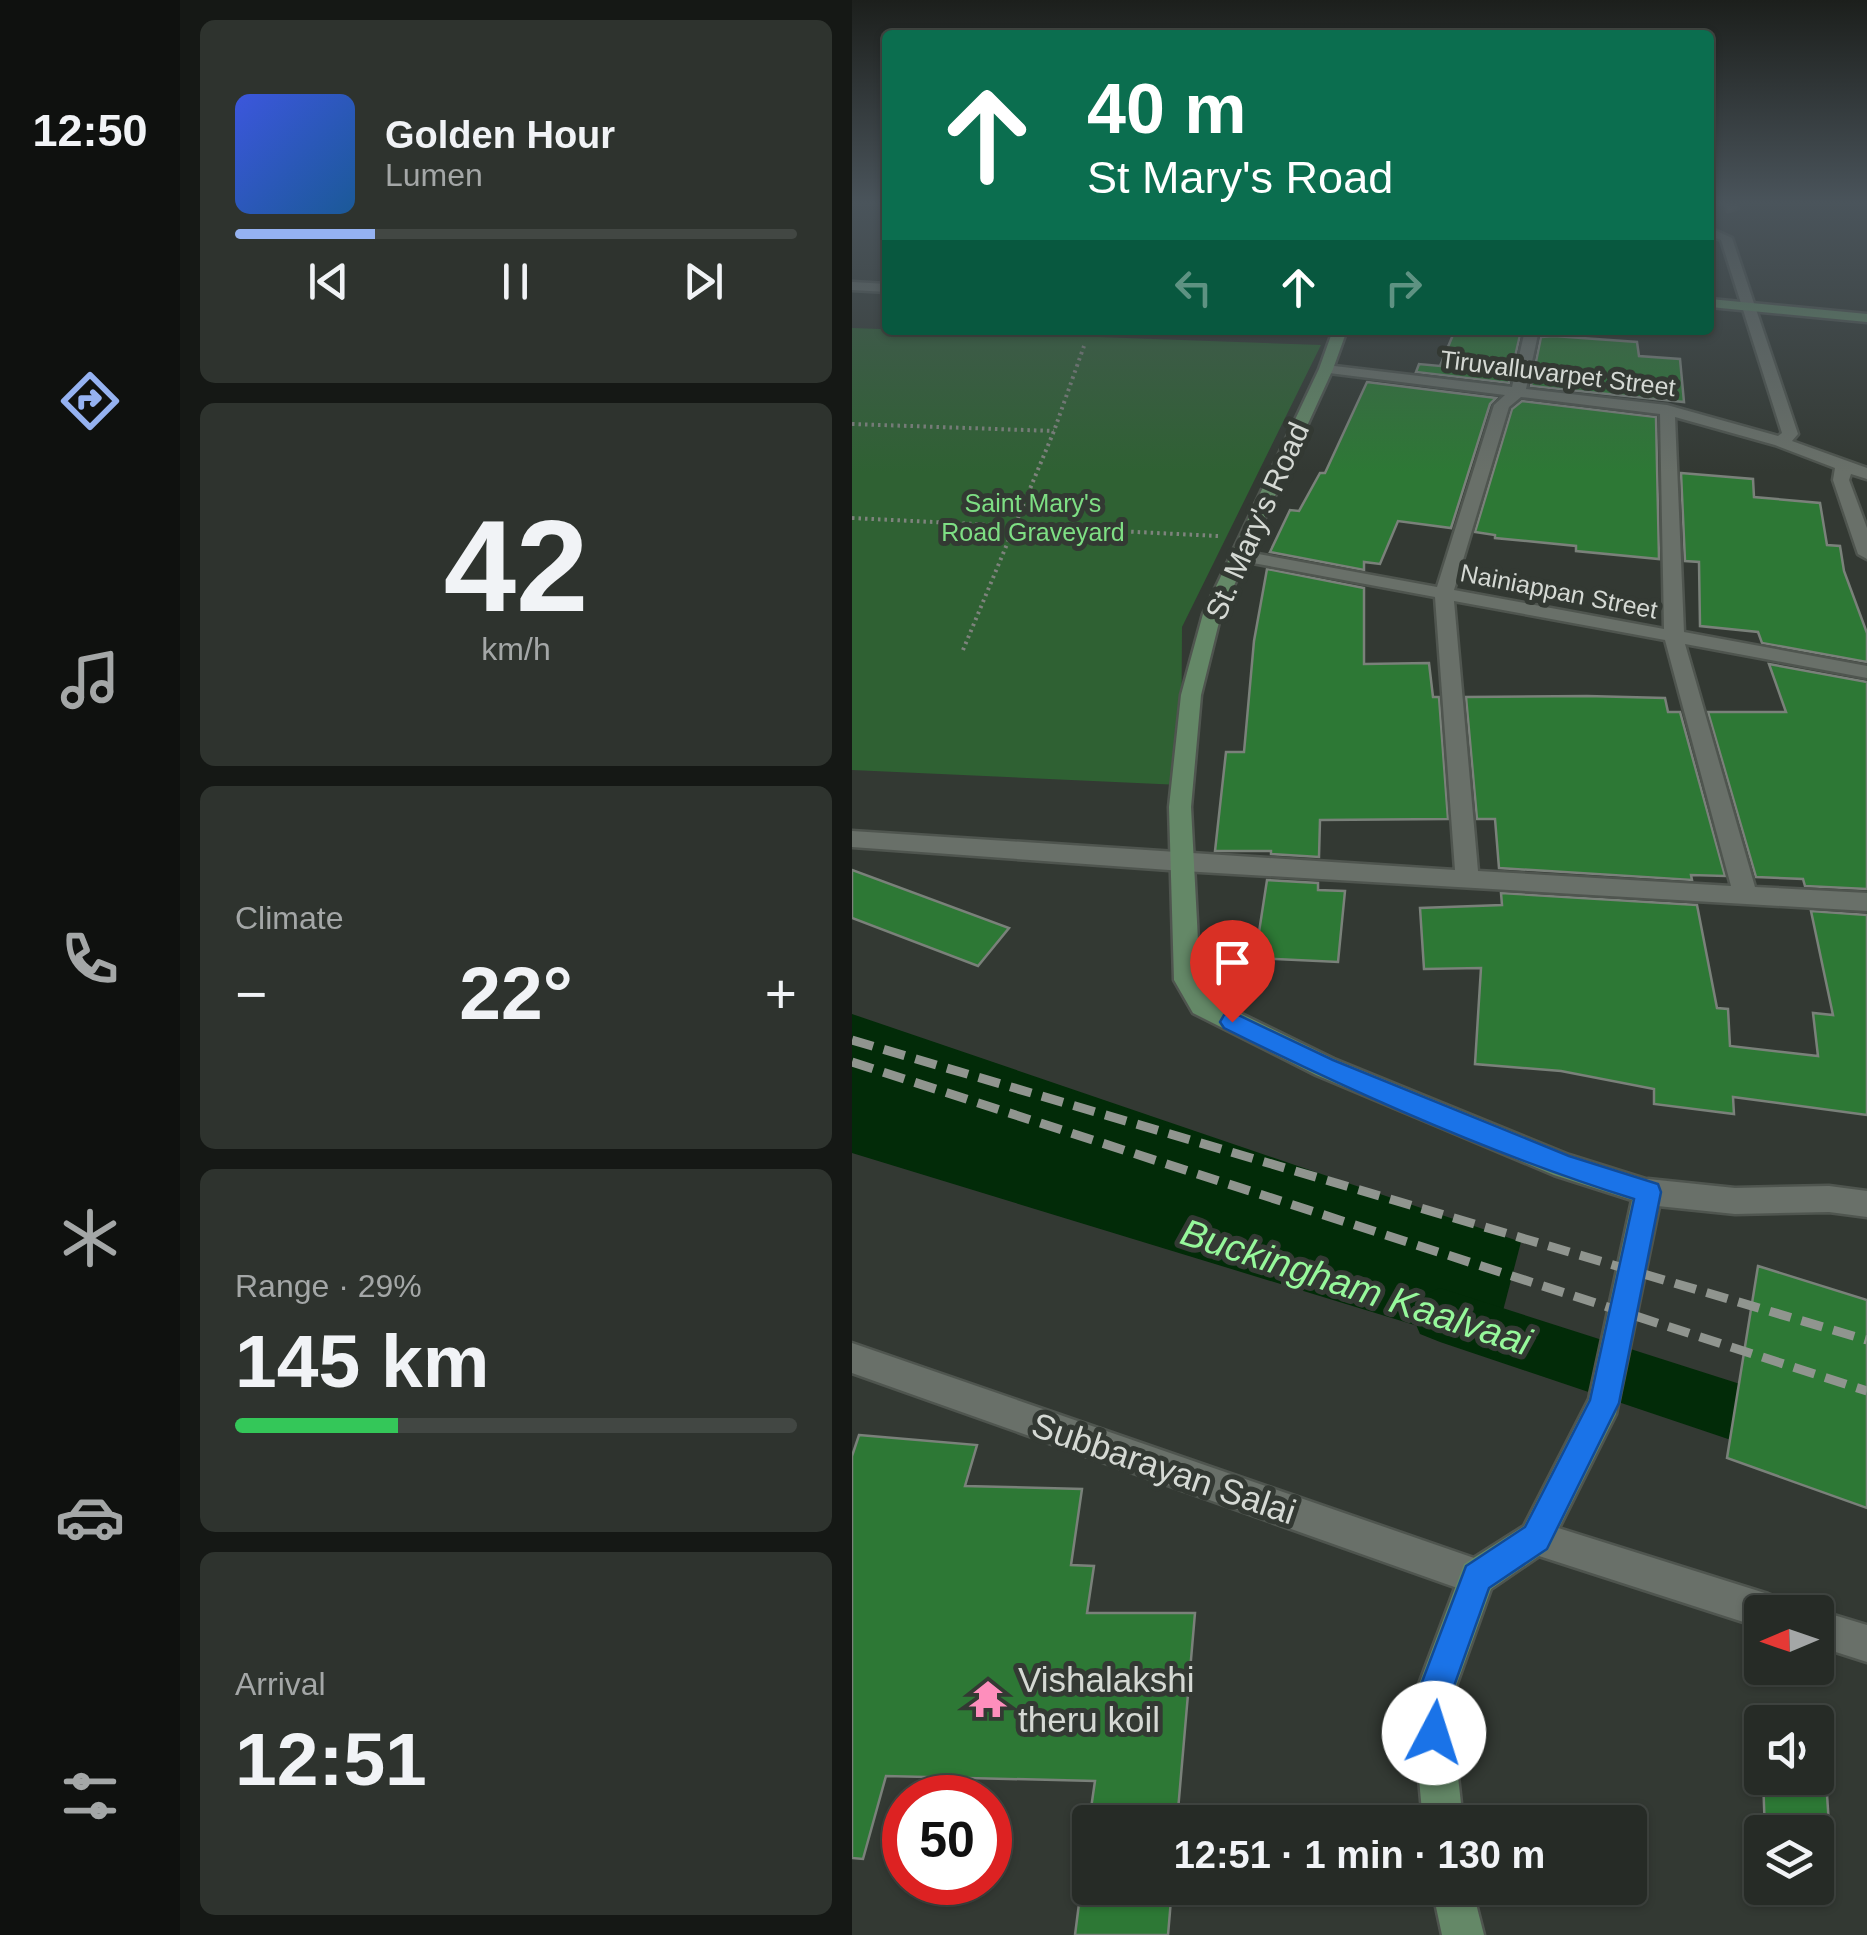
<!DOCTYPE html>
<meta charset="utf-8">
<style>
:root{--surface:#262b26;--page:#2e332e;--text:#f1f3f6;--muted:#a4a7a7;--line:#424743;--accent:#95b2f1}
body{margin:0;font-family:Arial,sans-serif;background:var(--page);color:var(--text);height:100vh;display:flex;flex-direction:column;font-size:38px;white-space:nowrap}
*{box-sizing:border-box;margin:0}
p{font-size:32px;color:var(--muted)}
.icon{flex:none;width:55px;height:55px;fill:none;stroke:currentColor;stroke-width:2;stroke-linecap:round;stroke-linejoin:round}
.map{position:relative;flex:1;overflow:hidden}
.details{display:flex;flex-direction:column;gap:20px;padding:20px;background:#151815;width:672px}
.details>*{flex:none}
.guide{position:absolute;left:30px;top:30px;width:832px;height:305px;border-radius:10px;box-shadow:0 2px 8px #0004,0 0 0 2px var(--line);background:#0b6e4f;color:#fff;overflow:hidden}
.needle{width:65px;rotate:268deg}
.controls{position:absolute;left:892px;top:1595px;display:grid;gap:20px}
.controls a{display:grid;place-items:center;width:90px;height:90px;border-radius:10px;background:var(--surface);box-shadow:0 2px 8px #0004,0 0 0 2px var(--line);font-size:50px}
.speed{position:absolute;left:30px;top:1775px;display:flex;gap:20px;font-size:50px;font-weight:700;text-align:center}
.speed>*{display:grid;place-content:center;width:130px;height:130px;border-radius:50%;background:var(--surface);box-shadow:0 2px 8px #0004,0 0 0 2px var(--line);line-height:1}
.speed .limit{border:15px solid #d22;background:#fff;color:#111}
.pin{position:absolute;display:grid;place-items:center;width:85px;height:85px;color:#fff;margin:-102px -42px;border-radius:50% 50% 50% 0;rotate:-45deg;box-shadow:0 0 10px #0007}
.pin .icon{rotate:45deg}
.me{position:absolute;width:110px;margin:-55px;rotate:5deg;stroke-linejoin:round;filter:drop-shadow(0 0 8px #0008)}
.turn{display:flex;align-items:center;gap:35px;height:210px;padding:0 40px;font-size:45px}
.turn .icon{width:130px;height:130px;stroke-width:2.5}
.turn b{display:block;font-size:70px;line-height:85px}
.lanes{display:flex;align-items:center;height:95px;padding:0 40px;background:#0003;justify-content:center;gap:50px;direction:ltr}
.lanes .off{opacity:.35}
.big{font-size:75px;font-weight:600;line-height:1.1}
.details .card{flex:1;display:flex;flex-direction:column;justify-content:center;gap:15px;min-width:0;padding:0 35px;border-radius:15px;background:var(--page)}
.details .dial{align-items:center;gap:0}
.dial b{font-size:130px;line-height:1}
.song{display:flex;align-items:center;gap:30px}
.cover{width:120px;height:120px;border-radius:15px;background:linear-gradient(135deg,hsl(230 70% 55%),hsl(210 70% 35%))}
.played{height:10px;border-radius:5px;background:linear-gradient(90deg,var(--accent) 25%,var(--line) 25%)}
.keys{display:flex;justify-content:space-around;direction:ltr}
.heat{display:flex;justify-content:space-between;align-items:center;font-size:55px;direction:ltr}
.charge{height:15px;border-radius:8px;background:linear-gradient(90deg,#34c759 29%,var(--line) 0)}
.trip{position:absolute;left:220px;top:1805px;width:575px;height:100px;border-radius:10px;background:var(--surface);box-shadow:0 2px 8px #0004,0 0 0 2px var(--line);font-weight:600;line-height:100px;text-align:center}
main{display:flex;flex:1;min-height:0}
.dock{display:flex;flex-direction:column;width:180px;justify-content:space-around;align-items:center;background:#0f110f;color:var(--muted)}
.dock .icon{width:70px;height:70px}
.dock .active{color:var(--accent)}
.dock b{font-size:45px;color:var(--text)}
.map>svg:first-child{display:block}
.green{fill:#2f6133}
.water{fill:#022b08}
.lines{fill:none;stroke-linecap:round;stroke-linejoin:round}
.canal{fill:#022b08;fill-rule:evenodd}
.building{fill:#2d7835;stroke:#7a817a;stroke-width:2.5}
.minor-casing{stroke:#4f554f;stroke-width:5}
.tertiary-casing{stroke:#4f554f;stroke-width:5}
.secondary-casing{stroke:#4f554f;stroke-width:5}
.path{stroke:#7e837d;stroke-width:4;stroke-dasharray:2.5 4;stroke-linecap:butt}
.minor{fill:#697069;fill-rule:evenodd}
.tertiary{fill:#697069;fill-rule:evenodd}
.secondary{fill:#648867;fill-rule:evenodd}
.rail{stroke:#90958f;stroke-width:9;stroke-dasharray:22 11;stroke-linecap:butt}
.route{fill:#1a73e8;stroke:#114b97;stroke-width:2.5}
.labels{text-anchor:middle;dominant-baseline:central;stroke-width:10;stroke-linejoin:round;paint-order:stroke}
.far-street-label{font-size:25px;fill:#d5d9d4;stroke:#333933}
.far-park-label{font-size:25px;fill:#7edf84;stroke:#333933}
.street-label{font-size:30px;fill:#d5d9d4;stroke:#333933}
.near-street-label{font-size:35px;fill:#d5d9d4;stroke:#333933}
.near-poi-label{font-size:35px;fill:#d5d9d4;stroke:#333933;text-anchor:start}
.near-water-label{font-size:38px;font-style:italic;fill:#96f89b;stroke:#333933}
</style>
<main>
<nav class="dock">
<b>12:50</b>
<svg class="icon active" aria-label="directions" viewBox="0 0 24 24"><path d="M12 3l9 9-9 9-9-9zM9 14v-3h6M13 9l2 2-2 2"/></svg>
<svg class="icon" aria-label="music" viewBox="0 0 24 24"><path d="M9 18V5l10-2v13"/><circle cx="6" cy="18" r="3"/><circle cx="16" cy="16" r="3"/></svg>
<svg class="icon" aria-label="phone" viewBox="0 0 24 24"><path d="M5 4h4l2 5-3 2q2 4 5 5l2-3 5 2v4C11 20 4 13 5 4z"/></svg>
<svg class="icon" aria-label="climate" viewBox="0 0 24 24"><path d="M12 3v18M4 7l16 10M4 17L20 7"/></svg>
<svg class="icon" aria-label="car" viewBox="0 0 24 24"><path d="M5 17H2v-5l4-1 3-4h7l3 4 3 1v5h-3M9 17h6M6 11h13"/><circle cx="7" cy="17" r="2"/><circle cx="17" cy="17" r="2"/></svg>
<svg class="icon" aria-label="filters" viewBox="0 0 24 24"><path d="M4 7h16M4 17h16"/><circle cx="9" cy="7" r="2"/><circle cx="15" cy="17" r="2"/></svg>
</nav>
<section class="details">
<div class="card">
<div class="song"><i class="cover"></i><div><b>Golden Hour</b><p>Lumen</p></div></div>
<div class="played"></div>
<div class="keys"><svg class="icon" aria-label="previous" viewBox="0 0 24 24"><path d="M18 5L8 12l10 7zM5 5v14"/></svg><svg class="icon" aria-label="pause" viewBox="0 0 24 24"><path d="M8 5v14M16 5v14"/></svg><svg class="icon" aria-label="next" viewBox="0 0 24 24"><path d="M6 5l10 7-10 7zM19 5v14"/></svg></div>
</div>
<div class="card dial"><b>42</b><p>km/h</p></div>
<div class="card"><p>Climate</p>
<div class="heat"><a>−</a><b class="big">22°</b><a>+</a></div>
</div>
<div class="card"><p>Range · 29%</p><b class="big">145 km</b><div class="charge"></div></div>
<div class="card"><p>Arrival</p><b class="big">12:51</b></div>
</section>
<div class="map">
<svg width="1015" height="1935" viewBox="0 0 1015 1935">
<rect width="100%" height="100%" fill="#333933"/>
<path class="green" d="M0,328l469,17 -139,282 -1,158 -329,-15z"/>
<path class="water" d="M0,1014l669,228 -28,107 -641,-196z"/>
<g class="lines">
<path class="canal" d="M588,1288l353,113 21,9 9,21 -9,21 -21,9 -353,-119 -20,-8 -8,-19 8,-19z"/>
</g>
<g class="building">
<path d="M603,330l65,5 -11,48 -93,-11 3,-8 21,2z"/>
<path d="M702,336l83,6 2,14 41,3 4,43 -153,-16 10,-49z"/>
<path d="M515,382l129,16 -6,6 -39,124 -53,-7 -18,43 -16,-2v8l-94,-18 20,-42 9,1 21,-38h5z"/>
<path d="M670,401l134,16 3,142 -83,-8v-5l-81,-8v-3l-20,-3 37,-123z"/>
<path d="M829,473l72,6 1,18 66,6 7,42 13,1 4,25 23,62v29l-105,-19 -4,-11 -58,-6 -1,-64 -14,-1z"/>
<path d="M415,569l97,19v76l65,-1 4,34h6l9,122 -128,1 -1,37 -48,-3v-3h-56l11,-99h18l10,-111z"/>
<path d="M917,664l98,18v207l-62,-3 -2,-7 -47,-2 -48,-165h78z"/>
<path d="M735,696l78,2 3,14h12l45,164 -34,-1 1,5 -193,-12 -4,-49h-18l-11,-122z"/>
<path d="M0,870l157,58 -31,38 -126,-48z"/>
<path d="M415,880l51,3v7l27,1 -7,71 -83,-4z"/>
<path d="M649,893l196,12 20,103 11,1 2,37 88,10 -5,-43 20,2 -22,-104 56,4v200l-134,-18 1,17 -80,-10v-15l-93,-18 -86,-7 6,-96 -57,1 -4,-61 82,-3z"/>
<path d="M906,1266l109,34v208l-140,-50z"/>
<path d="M7,1435l118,10 -12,41 117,3 -11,76 23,1 -7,47h108l-18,209h-88l6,-41 -209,-5 -23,83 -11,-1v-402z"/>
<path d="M909,1706l61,13 10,151 -15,-3v-35h-52l-2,-54h54v-56h-55v19z"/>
<path d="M229,1888h91l-4,47h-93z"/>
</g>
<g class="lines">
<g class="minor-casing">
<g id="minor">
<path d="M872,201h12l2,7 -10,3z"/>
<path d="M858,228l22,10 66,196 -6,7 75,27v11l-16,-5 -2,6 18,48v31l-9,-5 -25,-74 2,-12 -60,-23 -100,-28 9,215 183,34v12l-182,-34 70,243 112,6v18l-684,-40 -331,-24v-16l603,39 -20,-273 -193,-36 -9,-5 9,-5 195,36 57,-182 11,-10 -184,-23v-6l5,-1 186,22 13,-57h14l-13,59 141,16 111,31 4,-3 -61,-193 -11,-4zM669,397l139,17 4,215 -210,-39 55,-183zM602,601l211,39 66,246 -253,-15z"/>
<path d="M0,282l35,2v8l-35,-2z"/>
<path d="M0,1343l625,216 13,5 5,13 -5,13 -13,5 -625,-222z"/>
<path d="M684,1521l232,73 13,5 5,13h-24v16l-226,-73 -12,-5 -5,-12 5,-12z"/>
<path d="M965,1610l50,15v37l-50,-16v-34h-7z"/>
</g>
</g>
<g class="tertiary-casing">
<path id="tertiary" d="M796,1179l87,9 94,-2 38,5v26l-38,-5 -94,2 -87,-9 -10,-4 -4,-9 4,-9z"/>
</g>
<g class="secondary-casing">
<g id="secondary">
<path d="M858,299l157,15v8l-157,-15z"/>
<path d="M481,330h14l-14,39 -112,245 -20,81 -10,112 9,172 11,20 123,60 235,96 89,28 4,9 -46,222 -68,136 -57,39 -41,114 13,119h-40l-11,-119 52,-139 60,-38 65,-127 43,-199 -78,-25 -238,-100 -123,-62 -19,-33 -5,-173 12,-112 22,-81 116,-245z"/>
<path d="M580,1888h40l12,47h-42z"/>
</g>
</g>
<g class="path">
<path d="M0,424l202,7"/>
<path d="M0,518l366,18"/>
<path d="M111,650l91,-219 30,-85"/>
</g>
<use href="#minor" class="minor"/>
<use href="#tertiary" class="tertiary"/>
<use href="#secondary" class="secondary"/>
<g class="rail">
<path d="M0,1040l1015,300"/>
<path d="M0,1062l1015,329"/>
</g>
</g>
<linearGradient id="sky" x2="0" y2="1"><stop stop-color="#1c1f1c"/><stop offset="0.43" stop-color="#4a545b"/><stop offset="1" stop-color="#4a545b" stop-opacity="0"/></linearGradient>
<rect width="1015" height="472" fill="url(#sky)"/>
<path class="route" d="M380,1012l101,48 236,96 89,28 3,8 -42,211 -72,146 -58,39 -41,115 3,30 -5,12 -12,5 -13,-5 -7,-42 52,-137 59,-39 65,-127 44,-201c-141,-44 -278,-105 -410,-171l-4,-6 4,-7z"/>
<defs>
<g id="temple-bare" transform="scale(3)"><path d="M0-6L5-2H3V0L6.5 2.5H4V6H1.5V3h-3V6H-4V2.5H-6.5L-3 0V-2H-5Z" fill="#fe8ebc" stroke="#333933" stroke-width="2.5" paint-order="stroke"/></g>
</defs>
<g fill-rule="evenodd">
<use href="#temple-bare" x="136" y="1699"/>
</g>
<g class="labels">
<g class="far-street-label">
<text transform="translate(706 373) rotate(7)">Tiruvalluvarpet Street</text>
<text transform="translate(707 591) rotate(11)">Nainiappan Street</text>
</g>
<g class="far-park-label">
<text x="181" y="503">Saint Mary's<tspan x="181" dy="29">Road Graveyard</tspan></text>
</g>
<g class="street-label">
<text transform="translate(405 521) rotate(-66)">St. Mary's Road</text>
</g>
<g class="near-street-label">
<text transform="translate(312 1468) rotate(19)">Subbarayan Salai</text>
</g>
<g class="near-poi-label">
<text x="166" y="1679">Vishalakshi<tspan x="166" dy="40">theru koil</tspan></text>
</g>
<g class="near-water-label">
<text transform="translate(504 1287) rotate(18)">Buckingham Kaalvaai</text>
</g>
</g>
</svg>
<div class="controls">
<a><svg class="needle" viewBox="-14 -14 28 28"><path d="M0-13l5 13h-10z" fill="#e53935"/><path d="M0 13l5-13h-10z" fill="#a4a7a7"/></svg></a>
<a><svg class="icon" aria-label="sound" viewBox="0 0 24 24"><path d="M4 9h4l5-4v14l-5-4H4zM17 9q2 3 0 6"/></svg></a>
<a><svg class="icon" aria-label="layers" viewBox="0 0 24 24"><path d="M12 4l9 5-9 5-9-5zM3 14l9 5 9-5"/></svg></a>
</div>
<div class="speed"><div class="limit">50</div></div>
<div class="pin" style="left:380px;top:1022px;background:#d93025"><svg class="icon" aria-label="arrive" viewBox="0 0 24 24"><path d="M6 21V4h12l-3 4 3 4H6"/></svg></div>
<svg class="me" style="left:582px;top:1733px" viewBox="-20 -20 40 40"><circle r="19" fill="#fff"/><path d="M0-13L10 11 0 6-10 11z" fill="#1a73e8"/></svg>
<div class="trip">12:51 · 1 min · 130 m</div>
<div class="guide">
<div class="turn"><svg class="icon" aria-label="ahead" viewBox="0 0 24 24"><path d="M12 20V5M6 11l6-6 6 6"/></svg><div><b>40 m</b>St Mary's Road</div></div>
<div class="lanes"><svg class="icon off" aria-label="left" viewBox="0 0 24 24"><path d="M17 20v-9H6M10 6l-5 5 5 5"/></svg><svg class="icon" aria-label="ahead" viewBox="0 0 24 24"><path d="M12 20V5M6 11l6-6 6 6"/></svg><svg class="icon off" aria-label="right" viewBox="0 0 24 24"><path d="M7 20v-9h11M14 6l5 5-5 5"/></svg></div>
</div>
</div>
</main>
